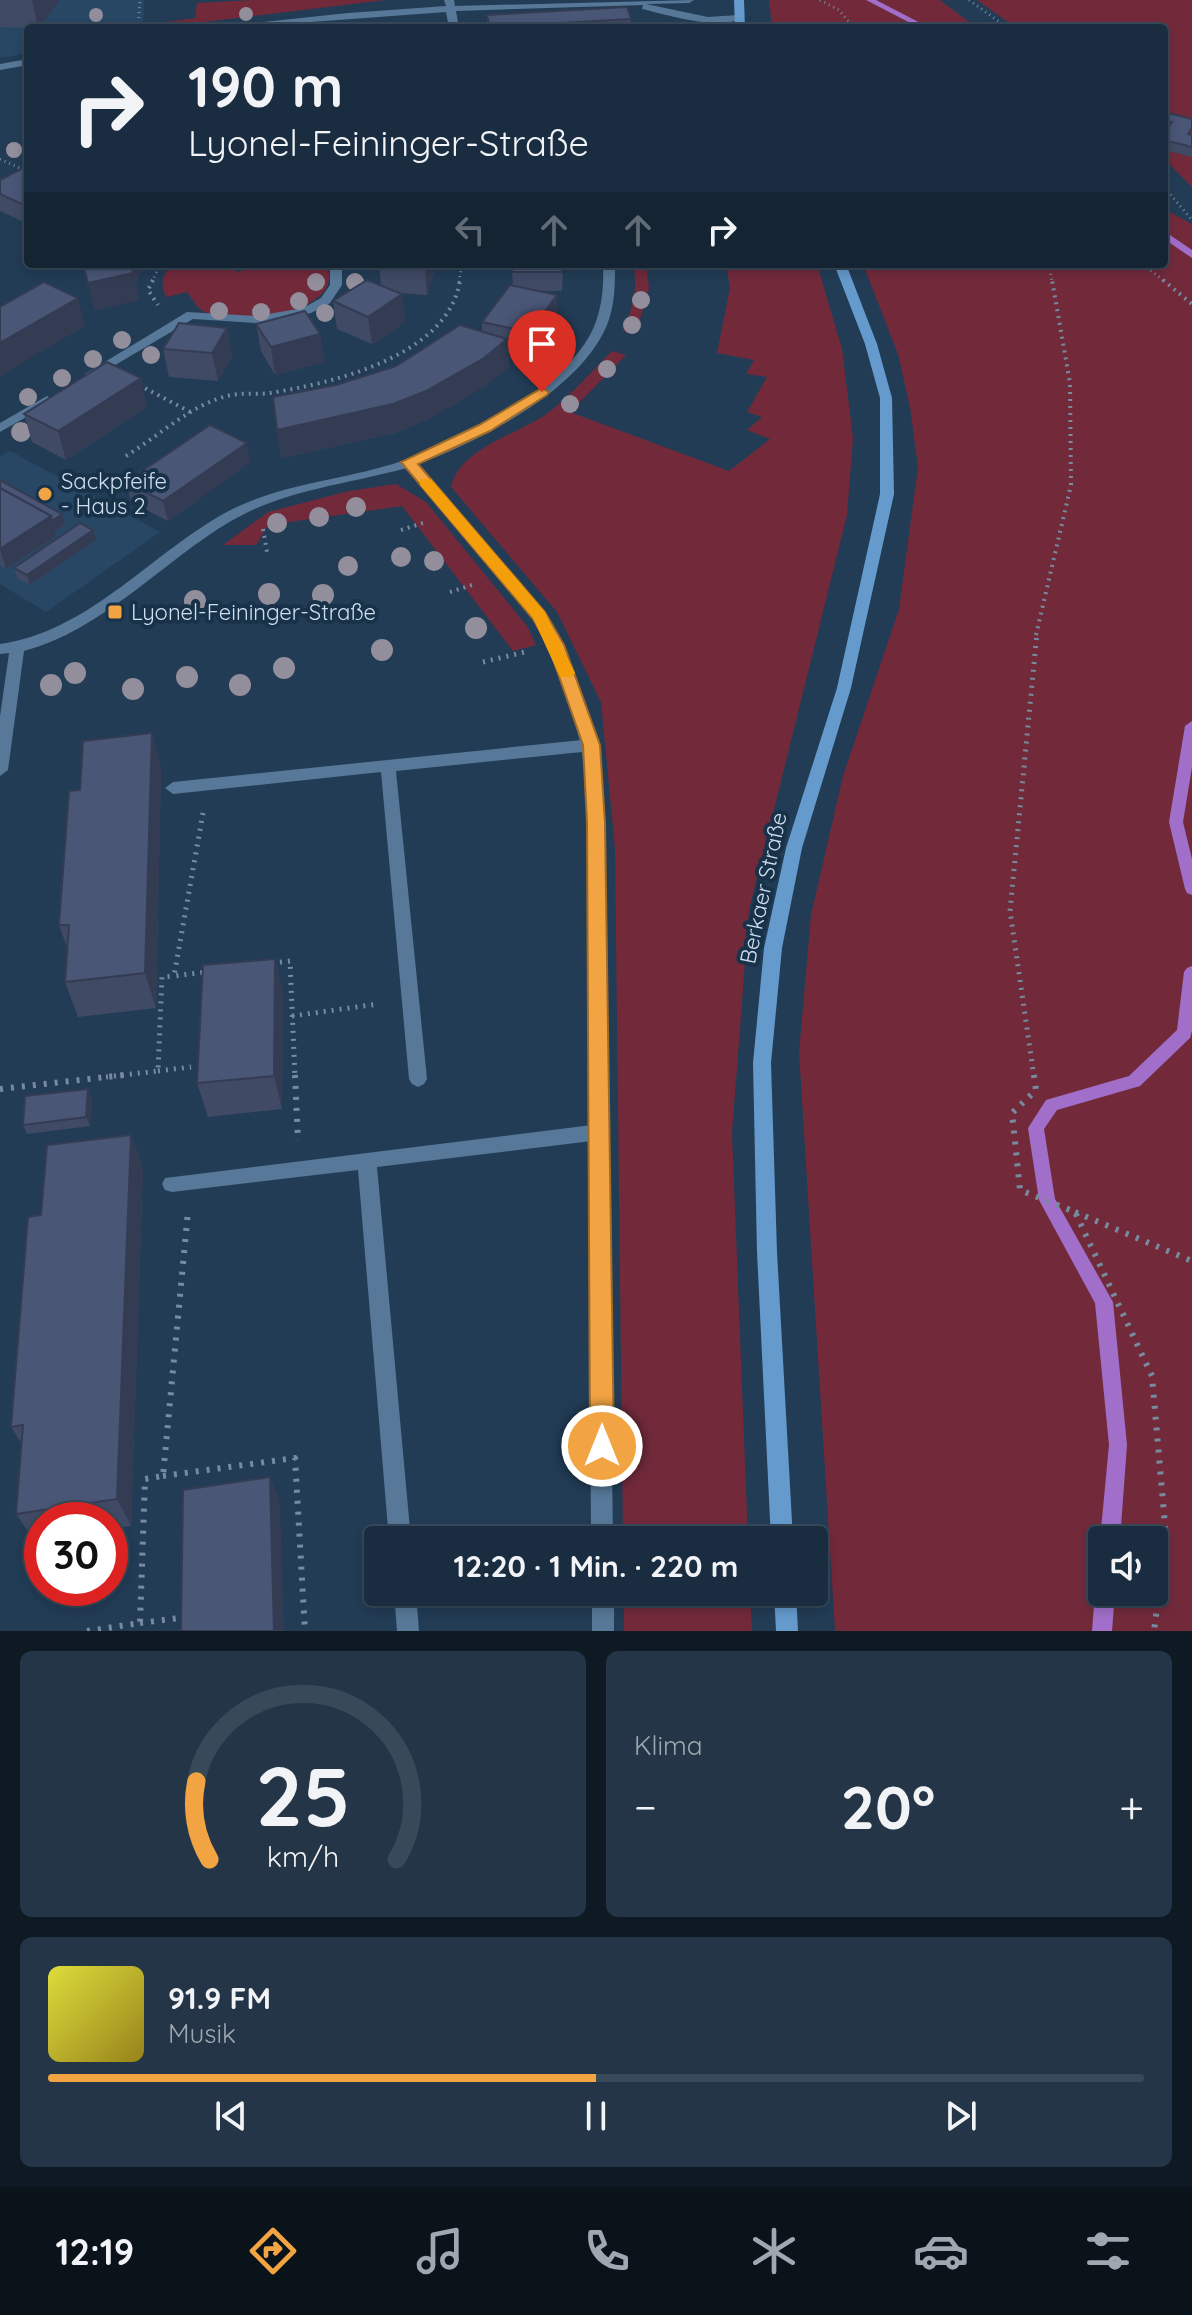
<!DOCTYPE html>
<html lang="de">
<meta charset="utf-8">
<style>
:root{--surface:#1a2d40;--page:#233547;--text:#f1f3f6;--muted:#9fa8b1;--line:#384959;--accent:#f3a442}
body{margin:0;font-family:Quicksand,sans-serif;background:var(--page);color:var(--text);height:100vh;display:flex;flex-direction:column;font-size:30px;white-space:nowrap}
*{box-sizing:border-box;margin:0}
p{font-size:26px;color:var(--muted)}
.icon{flex:none;width:44px;height:44px;fill:none;stroke:currentColor;stroke-width:2;stroke-linecap:round;stroke-linejoin:round}
.map{position:relative;height:1631px;overflow:hidden}
.sheet{display:flex;flex-direction:column;gap:20px;padding:20px;background:#0e1923;flex:1}
.sheet>*{flex:none}
.banner{position:absolute;left:24px;top:24px;width:1144px;height:244px;border-radius:8px;box-shadow:0 4px 12px #0003,0 0 0 2px var(--line);background:#1a2d40;color:var(--text);overflow:hidden}
.fabs{position:absolute;left:1088px;top:1526px;display:grid;gap:16px}
.fabs a{display:grid;place-items:center;width:80px;height:80px;border-radius:8px;background:var(--surface);box-shadow:0 4px 12px #0003,0 0 0 2px var(--line);font-size:40px}
.speed{position:absolute;left:24px;top:1502px;display:flex;gap:16px;font-size:40px;font-weight:700;text-align:center}
.speed>*{display:grid;place-content:center;width:104px;height:104px;border-radius:50%;background:var(--surface);box-shadow:0 4px 12px #0003,0 0 0 2px var(--line);line-height:1}
.speed .limit{border:12px solid #d22;background:#fff;color:#111}
.pin{position:absolute;display:grid;place-items:center;width:68px;height:68px;color:#fff;margin:-82px -34px;border-radius:50% 50% 50% 0;rotate:-45deg;box-shadow:0 0 8px #0007}
.pin .icon{rotate:45deg}
.me{position:absolute;width:88px;margin:-44px;rotate:0deg;stroke-linejoin:round;filter:drop-shadow(0 0 6px #0008)}
.turn{display:flex;align-items:center;gap:28px;height:168px;padding:0 32px;font-size:36px}
.turn .icon{width:104px;height:104px;stroke-width:2.5}
.turn b{display:block;font-size:56px;line-height:68px}
.lanes{display:flex;align-items:center;height:76px;padding:0 32px;background:#0003;justify-content:center;gap:40px;direction:ltr}
.lanes .off{opacity:.35}
.big{font-size:60px;font-weight:700;line-height:1.1}
.sheet .tile{flex:1;display:flex;flex-direction:column;justify-content:center;gap:12px;min-width:0;padding:0 28px;border-radius:12px;background:var(--page)}
.sheet .dial{align-items:center;gap:0}
.dial svg{height:208px;overflow:visible;fill:none;stroke:var(--line);stroke-width:7;stroke-linecap:round;text-anchor:middle}
.dial text{fill:var(--text);stroke:none}
.song{display:flex;align-items:center;gap:24px}
.cover{width:96px;height:96px;border-radius:12px;background:linear-gradient(135deg,hsl(60 70% 55%),hsl(50 70% 35%))}
.played{height:8px;border-radius:4px;background:linear-gradient(90deg,var(--accent) 50%,var(--line) 50%)}
.keys{display:flex;justify-content:space-around;direction:ltr}
.heat{display:flex;justify-content:space-between;align-items:center;font-size:44px;direction:ltr}
.sheet .tiles{flex:1;display:grid;gap:20px;grid-template-columns:1fr 1fr}
.tile:last-child{grid-column:span 2}
.trip{position:absolute;left:364px;top:1526px;width:464px;height:80px;border-radius:8px;background:var(--surface);box-shadow:0 4px 12px #0003,0 0 0 2px var(--line);font-weight:700;line-height:80px;text-align:center}
.tabs{display:flex;height:128px;justify-content:space-around;align-items:center;background:#0a121a;color:var(--muted)}
.tabs .icon{width:56px;height:56px}
.tabs .current{color:var(--accent)}
.tabs b{font-size:36px;color:var(--text)}
.map>svg:first-child{display:block}
.built{fill:#284765}
.green{fill:#722a3b;fill-rule:evenodd}
.lines{fill:none;stroke-linecap:round;stroke-linejoin:round}
.stream{fill:#a16fc9;fill-rule:evenodd}
.path-far3{stroke:#768b9f;stroke-width:3;stroke-dasharray:1 4;stroke-linecap:butt}
.path-far2{stroke:#768b9f;stroke-width:4;stroke-dasharray:2 5;stroke-linecap:butt}
.path-far1{stroke:#768b9f;stroke-width:5;stroke-dasharray:2 6;stroke-linecap:butt}
.path{stroke:#768b9f;stroke-width:6;stroke-dasharray:3 8;stroke-linecap:butt}
.service{fill:#577898;fill-rule:evenodd}
.minor{fill:#577898;fill-rule:evenodd}
.secondary{fill:#659acd;fill-rule:evenodd}
.tree{fill:#938e9b}
.wall{fill:#404a65}
.shaded-wall{fill:#343c53}
.building{fill:#4a5676;stroke:#343c53;stroke-width:2}
.route{fill:#f3a442;stroke:#9e6b2b;stroke-width:2}
.slow{fill:#f59e0b}
.poi-dot{fill:#f3a442;stroke:#18324a;stroke-width:3}
.labels{text-anchor:middle;dominant-baseline:central;stroke-width:8;stroke-linejoin:round;paint-order:stroke}
.poi-label{font-size:22px;fill:#cedeed;stroke:#18324a;text-anchor:start}
.street-label{font-size:22px;fill:#cedeed;stroke:#18324a}
</style>
<div class="map">
<svg width="1192" height="1631" viewBox="0 0 1192 1631">
<rect width="100%" height="100%" fill="#223c55"/>
<g class="built">
<path d="M0,0h144l-1,28h-115v25l-28,5z"/>
<path d="M10,451l150,81 -114,80 -46,-28v-127z"/>
</g>
<g class="green">
<path d="M253,0h132l-231,28 -2,-4 43,-6 2,-15z"/>
<path d="M769,0h171l37,28h-205z"/>
<path d="M977,0h215v187l-28,-28v-131h-148z"/>
<path d="M1164,209l28,15v1407h-357l-36,-579 12,-137 32,-139 56,-167 19,-142 -8,-60 -12,-53 -35,-90h301zM1102,1540h52v52h-52z"/>
<path d="M172,264h49l18,8 15,-8h72c24,50 -96,64 -123,47 -7,-4 -11,-13 -16,-19l-21,5c-6,-14 -4,-21 6,-33z"/>
<path d="M633,264h13l3,24 -13,45 -13,-2c9,-22 16,-43 10,-67z"/>
<path d="M726,264h91l25,85 11,89 -6,77 -98,395 -17,223 16,407h-125l-8,-691 -14,-147 -44,-90 -106,-125c9,-41 72,-53 102,-78 21,-17 40,-39 59,-58l14,4 -56,57 159,59 41,-32 -23,-9 15,-13 -15,-5 20,-35 -21,-3 8,-14 -37,-7 13,-65z"/>
<path d="M396,484l30,18 101,124 9,19 -23,6 -111,-145 -134,19 -12,20h-33l45,-33 81,-21z"/>
<path d="M624,1592h126l2,39h-128z"/>
</g>
<g class="lines">
<g class="stream">
<path d="M866,0h10l54,28h-10z"/>
<path d="M1164,231l28,19v8l-28,-19z"/>
<path d="M1192,721v46l-9,55 9,37v36l-5,-2 -2,-4 -16,-67 16,-96z"/>
<path d="M1192,966v65l-2,7 -50,48 -83,24 -13,19 11,70 58,103 14,143 -7,95h-18v4l-2,-4 9,-95 -14,-142 -56,-103 -11,-72 18,-28 83,-24 48,-46 7,-58 3,-4z"/>
<path d="M1102,1583v9h13l-3,39h-20l3,-39 3,-7z"/>
</g>
<g class="path-far3">
<path d="M820,0l19,10 15,18"/>
<path d="M969,0l39,28"/>
<path d="M138,28l2,-28"/>
<path d="M0,159l28,13"/>
<path d="M1164,187l28,33"/>
<path d="M1049,264l3,18"/>
<path d="M1143,264l22,18"/>
<path d="M152,282l8,-18"/>
<path d="M459,282l3,-18"/>
</g>
<g class="path-far2">
<path d="M153,280l-5,10 10,15"/>
<path d="M1163,280l29,24"/>
<path d="M139,385l55,29"/>
<path d="M126,456c31,-19 65,-51 101,-60 14,-4 29,-1 43,-3 63,-10 179,-37 190,-113"/>
<path d="M263,529l4,23"/>
<path d="M401,530l22,-7"/>
<path d="M450,592l25,-8"/>
<path d="M1036,635l35,-150 -1,-102 -18,-103"/>
</g>
<g class="path-far1">
<path d="M483,662l42,-10"/>
<path d="M203,813l-29,163 32,-4"/>
<path d="M272,963l18,-2 5,116"/>
<path d="M292,1016l86,-12"/>
<path d="M158,1071l33,-4"/>
<path d="M106,1077l52,-6 4,-94 12,-1"/>
<path d="M1034,1077l-24,-166 27,-278"/>
</g>
<g class="path">
<path d="M295,1075l3,66"/>
<path d="M1034,1075l2,15 -24,23 8,77 55,22 77,164 14,161 -12,94"/>
<path d="M0,1089l124,-14"/>
<path d="M1075,1212l117,49"/>
<path d="M163,1476l132,-18 10,173"/>
<path d="M140,1623l39,-5"/>
<path d="M87,1631l53,-8 5,-144 18,-3 25,-265"/>
</g>
<g class="service">
<path d="M228,264h21c-5,5 -16,5 -21,0z"/>
<path d="M592,739l8,6 -8,6 -196,20 31,308 -3,5 -6,3 -6,-3 -3,-5 -28,-307 -208,22 -8,-6 8,-6z"/>
<path d="M600,1124l7,2 2,6 -2,6 -7,2 -223,27 34,373h-22l-31,-370 -186,22 -7,-2 -3,-6 3,-6z"/>
<path d="M394,1592h22l3,39h-22z"/>
</g>
<g class="minor">
<path d="M444,0h10l1,6 239,-6 -5,3 -43,1 62,13 30,-2 5,3c-25,13 -75,-3 -101,-9l1,-4 -187,6 3,17h-10l-3,-16 -217,16 5,-3 114,-12 98,-7z"/>
<path d="M28,59v6l-28,5v-6z"/>
<path d="M330,264h12v21l-12,18 -19,10 -28,7 -26,3 -64,-4 -98,58h-8l-2,-3 102,-62 70,4 46,-8 18,-10 9,-13z"/>
<path d="M603,264h12c0,20 0,41 -8,61 -27,65 -126,116 -189,139l129,152 21,42 16,43 12,44 7,47 10,748h-22l-4,-748 -6,-47 -12,-44 -16,-43 -19,-40 -127,-150c-59,16 -123,22 -176,53 -68,40 -128,109 -207,130l-16,119 -8,6v-60l9,-63 -9,1v-10c87,-12 149,-88 223,-130 55,-31 120,-33 179,-53 60,-21 163,-71 191,-132 9,-20 11,-43 10,-65z"/>
<path d="M47,396l6,4 -2,3 -51,29v-9z"/>
<rect x="592" y="1592" width="22" height="39"/>
</g>
<g class="secondary">
<path d="M734,0h10l1,28h-10z"/>
<path d="M834,264h12l31,80 15,54 2,96 -43,194 -49,160 -20,100 -11,115 6,189 16,288h-22l-14,-288 -4,-189 11,-115 22,-100 51,-160 43,-194v-96l-15,-54z"/>
<path d="M774,1592h22l2,39h-22z"/>
</g>
</g>
<g class="tree">
<circle cx="246" cy="14" r="7"/>
<circle cx="96" cy="15" r="7"/>
<circle cx="14" cy="150" r="8"/>
<circle cx="316" cy="282" r="9"/>
<circle cx="355" cy="282" r="9"/>
<circle cx="641" cy="300" r="9"/>
<circle cx="299" cy="301" r="9"/>
<circle cx="219" cy="311" r="9"/>
<circle cx="261" cy="312" r="9"/>
<circle cx="325" cy="313" r="9"/>
<circle cx="632" cy="325" r="9"/>
<circle cx="122" cy="340" r="9"/>
<circle cx="151" cy="355" r="9"/>
<circle cx="93" cy="359" r="9"/>
<circle cx="607" cy="369" r="9"/>
<circle cx="62" cy="378" r="9"/>
<circle cx="28" cy="397" r="9"/>
<circle cx="570" cy="404" r="9"/>
<circle cx="21" cy="432" r="10"/>
<circle cx="356" cy="507" r="10"/>
<circle cx="319" cy="517" r="10"/>
<circle cx="277" cy="523" r="10"/>
<circle cx="401" cy="557" r="10"/>
<circle cx="434" cy="561" r="10"/>
<circle cx="348" cy="566" r="10"/>
<circle cx="269" cy="594" r="11"/>
<circle cx="323" cy="595" r="11"/>
<circle cx="195" cy="601" r="11"/>
<circle cx="476" cy="628" r="11"/>
<circle cx="382" cy="650" r="11"/>
<circle cx="284" cy="668" r="11"/>
<circle cx="75" cy="673" r="11"/>
<circle cx="187" cy="677" r="11"/>
<circle cx="51" cy="685" r="11"/>
<circle cx="240" cy="685" r="11"/>
<circle cx="133" cy="689" r="11"/>
</g>
<g class="wall">
<path d="M0,0h60l-21,28h-11l-28,-1z"/>
<path d="M487,15l144,4v9h-144z"/>
<path d="M1168,113l24,22v22l-28,-7v-17l2,-3h-2v-12z"/>
<path d="M28,168v56l-28,-13v-31z"/>
<path d="M379,264l56,5 -8,26 -26,-2 4,29 -33,22 -35,-15 -4,-28 48,-16z"/>
<path d="M563,264l-1,27h-22l17,4v19l-27,38 -22,-5 1,20 -24,19 -56,33 -34,14 -113,25 -5,-28 59,-45 60,-19 86,-35v-9l31,-36 -1,-14z"/>
<path d="M256,324l64,10 4,28 -49,13 -14,-24z"/>
<path d="M227,328l5,28 -14,25 -49,-4 -6,-28z"/>
<path d="M147,407l-81,53 -34,-18 -8,-28z"/>
<path d="M250,462l-82,59 -37,-19 -5,-20z"/>
<path d="M0,480l65,44 -10,7 1,5 -50,33 -6,-4z"/>
<path d="M96,540l-66,45 -13,-7 -3,-10z"/>
<path d="M152,733l9,36 -5,239 -78,9 -13,-35 2,-35 -8,-22 21,-135z"/>
<path d="M275,959l8,34 -1,116 -74,8 -11,-34z"/>
<path d="M92,1099l-2,27 -63,8 -4,-9z"/>
<path d="M131,1135l12,33 -12,358 -21,3v-9h-68v19l-8,1 -18,-26 6,-70 -11,-17 30,-212z"/>
</g>
<g class="shaded-wall">
<path d="M32,0h28l-21,28h-1z"/>
<path d="M131,264h18l-10,11 -3,12 3,13 -45,11 -6,-28z"/>
<path d="M426,264h9v5l-8,26 -2,-27z"/>
<path d="M402,294l3,28 -33,22 -4,-27z"/>
<path d="M557,295v19l-27,38 -1,-20z"/>
<path d="M78,298l7,28 -85,50v-33z"/>
<path d="M227,328l5,28 -14,25 -6,-28z"/>
<path d="M320,334l4,28 -49,13 -4,-28z"/>
<path d="M507,339l2,28 -24,19 -56,33 -34,14 -113,25 -5,-28z"/>
<path d="M141,378l6,29 -81,53 -8,-29z"/>
<path d="M247,443l3,19 -82,59 -5,-20z"/>
<path d="M62,514l3,10 -10,7 1,5 -50,33 -6,-20 51,-33z"/>
<path d="M93,530l3,10 -66,45 -3,-10z"/>
<path d="M152,733l9,36 -5,239 -11,-35z"/>
<path d="M275,959l8,34 -1,116 -8,-33z"/>
<path d="M88,1089l4,10 -2,27 -4,-9z"/>
<path d="M131,1135l12,33 -12,358 -14,-27z"/>
<path d="M270,1477l10,27 4,127h-10z"/>
</g>
<g class="building">
<path d="M627,7l4,12 -141,8 -3,-12z"/>
<path d="M1168,113l24,6v9l-4,6 4,1v12l-28,-7v-7l8,-11 -8,-2z"/>
<path d="M25,167l3,1v39l-28,-13v-14z"/>
<path d="M83,264h48l2,9 -45,10z"/>
<path d="M379,264h47l-1,4z"/>
<path d="M513,264h49v8h-50z"/>
<path d="M367,280l35,14 -34,23 -35,-16z"/>
<path d="M44,282l34,16 -78,45v-36z"/>
<path d="M510,285l47,10 -28,37 -47,-10z"/>
<path d="M305,311l15,23 -49,13 -15,-23z"/>
<path d="M179,323l48,5 -15,25 -49,-4z"/>
<path d="M460,325l47,14 -23,19 -58,33 -33,13 -116,26 -4,-33 63,-12 60,-19z"/>
<path d="M107,362l34,16 -83,53 -34,-17z"/>
<path d="M210,425l37,18 -84,58 -37,-19z"/>
<path d="M0,480l62,34 -10,7 -1,-5 -51,-28z"/>
<path d="M0,488l51,28 -51,33z"/>
<path d="M80,523l13,7 -66,45 -13,-7z"/>
<path d="M152,733l-7,240 -80,9 4,-57h-10l10,-134 11,-1 3,-49z"/>
<path d="M275,959l-1,117 -77,7 6,-118z"/>
<path d="M88,1089l-2,28 -63,8 2,-29z"/>
<path d="M131,1135l-14,364 -101,15 7,-89 -12,2 17,-210 13,-2 6,-70z"/>
<path d="M270,1477l4,154h-93l2,-141z"/>
</g>
<path class="route" d="M542,388l7,4 -2,3 -57,36 -72,33 127,148 19,33 36,100 5,78 9,623 -4,8 -8,4 -9,-4 -3,-8 -3,-623 -4,-78 -35,-100 -15,-26 -132,-157 78,-37z"/>
<path class="slow" d="M420,479h11l114,133 30,61 -3,4h-12l-27,-59 -113,-133z"/>
<g class="poi-dot">
<circle cx="45" cy="494" r="8"/>
<rect x="107" y="604" width="16" height="16" rx="4"/>
</g>
<g class="labels">
<g class="poi-label">
<text x="61" y="481">Sackpfeife<tspan x="61" dy="25">- Haus 2</tspan></text>
<text x="131" y="612">Lyonel-Feininger-Straße</text>
</g>
<g class="street-label">
<text transform="translate(763 888) rotate(-78)">Berkaer Straße</text>
</g>
</g>
</svg>
<div class="fabs">
<a><svg class="icon" aria-label="sound" viewBox="0 0 24 24"><path d="M4 9h4l5-4v14l-5-4H4zM17 9q2 3 0 6"/></svg></a>
</div>
<div class="speed"><div class="limit">30</div></div>
<div class="pin" style="left:542px;top:392px;background:#d93025"><svg class="icon" aria-label="arrive" viewBox="0 0 24 24"><path d="M6 21V4h12l-3 4 3 4H6"/></svg></div>
<svg class="me" style="left:602px;top:1446px" viewBox="-20 -20 40 40"><circle r="17" fill="#f3a442" stroke="#fff" stroke-width="3"/><path d="M0-11L8 9 0 5-8 9z" fill="#fff"/></svg>
<div class="trip">12:20 · 1 Min. · 220 m</div>
<div class="banner">
<div class="turn"><svg class="icon" aria-label="right" viewBox="0 0 24 24"><path d="M7 20v-9h11M14 6l5 5-5 5"/></svg><div><b>190 m</b>Lyonel-Feininger-Straße</div></div>
<div class="lanes"><svg class="icon off" aria-label="left" viewBox="0 0 24 24"><path d="M17 20v-9H6M10 6l-5 5 5 5"/></svg><svg class="icon off" aria-label="ahead" viewBox="0 0 24 24"><path d="M12 20V5M6 11l6-6 6 6"/></svg><svg class="icon off" aria-label="ahead" viewBox="0 0 24 24"><path d="M12 20V5M6 11l6-6 6 6"/></svg><svg class="icon" aria-label="right" viewBox="0 0 24 24"><path d="M7 20v-9h11M14 6l5 5-5 5"/></svg></div>
</div>
</div>
<section class="sheet">
<div class="tiles">
<div class="tile dial"><svg viewBox="0 0 100 80">
<path d="M14 69A42 42 0 1 1 86 69"/>
<path d="M14 69A42 42 0 0 1 9 39" stroke="#f3a442"/>
<text x="50" y="56" font-size="32" font-weight="700">25</text>
<text x="50" y="72" font-size="11">km/h</text>
</svg></div>
<div class="tile"><p>Klima</p>
<div class="heat"><a>−</a><b class="big">20°</b><a>+</a></div>
</div>
<div class="tile">
<div class="song"><i class="cover"></i><div><b>91.9 FM</b><p>Musik</p></div></div>
<div class="played"></div>
<div class="keys"><svg class="icon" aria-label="previous" viewBox="0 0 24 24"><path d="M18 5L8 12l10 7zM5 5v14"/></svg><svg class="icon" aria-label="pause" viewBox="0 0 24 24"><path d="M8 5v14M16 5v14"/></svg><svg class="icon" aria-label="next" viewBox="0 0 24 24"><path d="M6 5l10 7-10 7zM19 5v14"/></svg></div>
</div>
</div>
</section>
<nav class="tabs">
<b>12:19</b>
<svg class="icon current" aria-label="directions" viewBox="0 0 24 24"><path d="M12 3l9 9-9 9-9-9zM9 14v-3h6M13 9l2 2-2 2"/></svg>
<svg class="icon" aria-label="music" viewBox="0 0 24 24"><path d="M9 18V5l10-2v13"/><circle cx="6" cy="18" r="3"/><circle cx="16" cy="16" r="3"/></svg>
<svg class="icon" aria-label="phone" viewBox="0 0 24 24"><path d="M5 4h4l2 5-3 2q2 4 5 5l2-3 5 2v4C11 20 4 13 5 4z"/></svg>
<svg class="icon" aria-label="climate" viewBox="0 0 24 24"><path d="M12 3v18M4 7l16 10M4 17L20 7"/></svg>
<svg class="icon" aria-label="car" viewBox="0 0 24 24"><path d="M5 17H2v-5l4-1 3-4h7l3 4 3 1v5h-3M9 17h6M6 11h13"/><circle cx="7" cy="17" r="2"/><circle cx="17" cy="17" r="2"/></svg>
<svg class="icon" aria-label="filters" viewBox="0 0 24 24"><path d="M4 7h16M4 17h16"/><circle cx="9" cy="7" r="2"/><circle cx="15" cy="17" r="2"/></svg>
</nav>
